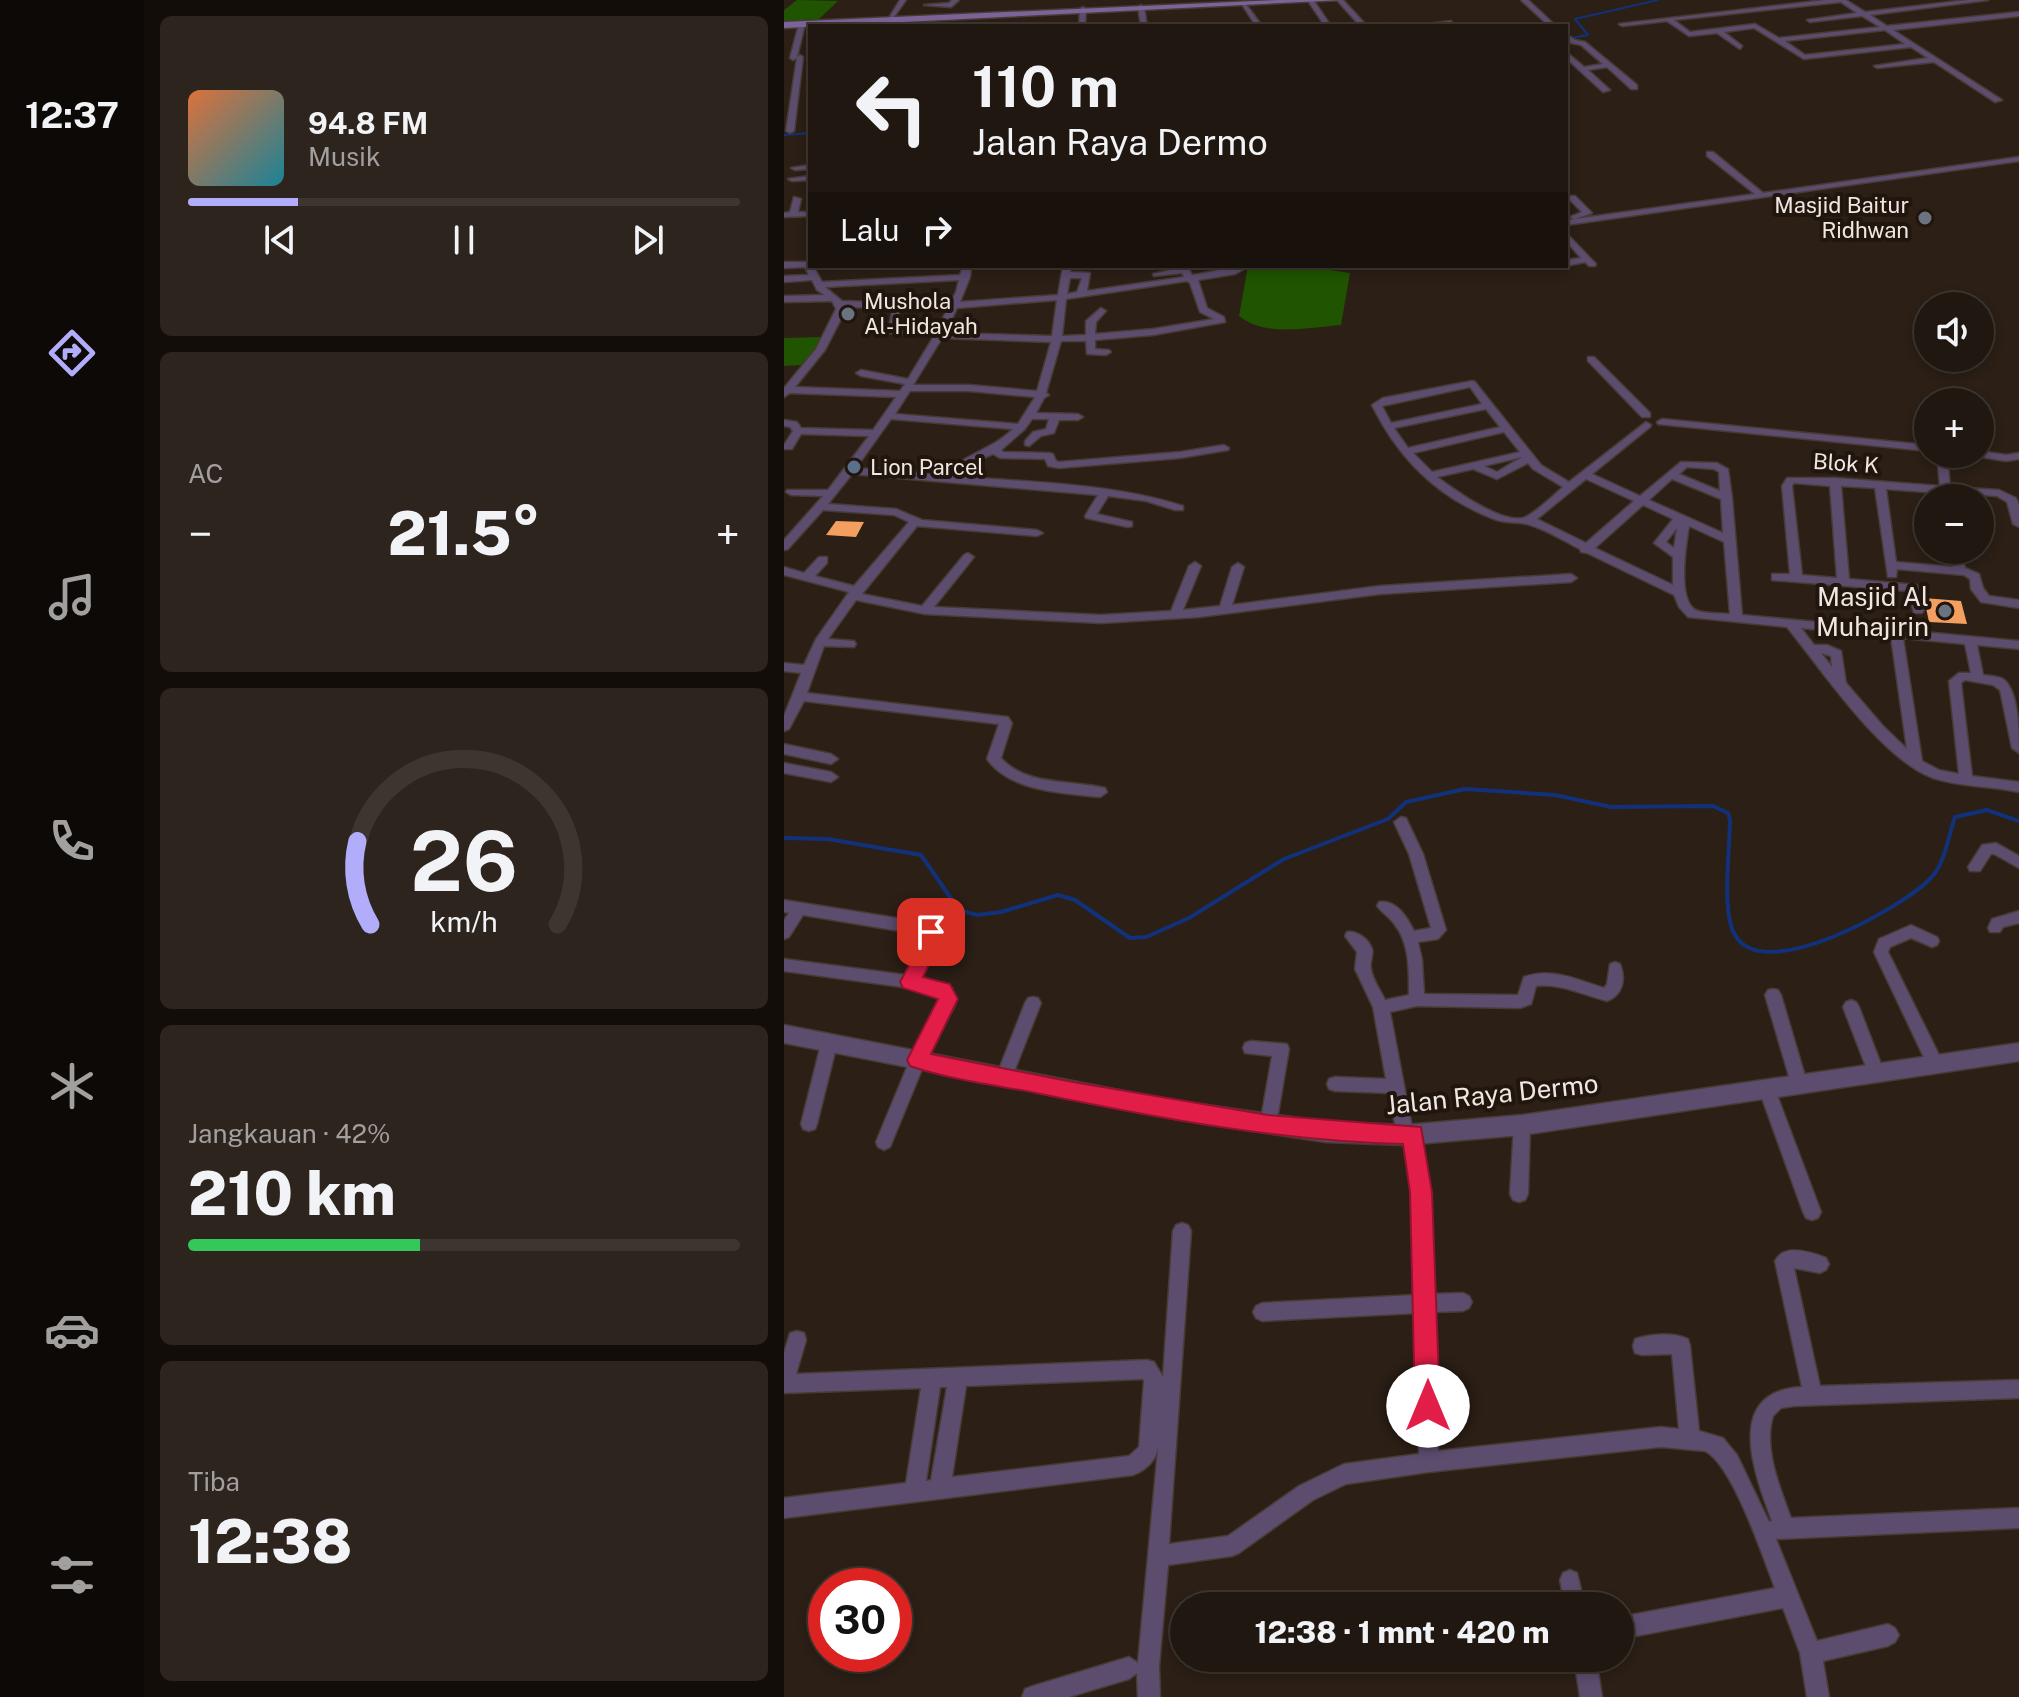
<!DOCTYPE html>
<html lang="id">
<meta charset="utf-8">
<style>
:root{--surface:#201710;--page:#2d241e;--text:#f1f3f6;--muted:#a29f9f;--line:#3d3630;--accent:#b1adfa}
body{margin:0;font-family:"Public Sans",sans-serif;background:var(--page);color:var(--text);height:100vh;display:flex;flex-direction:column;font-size:30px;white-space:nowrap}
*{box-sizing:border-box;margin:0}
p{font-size:26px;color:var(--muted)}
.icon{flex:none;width:44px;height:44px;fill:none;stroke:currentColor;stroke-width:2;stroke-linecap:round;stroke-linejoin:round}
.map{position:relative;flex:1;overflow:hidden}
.details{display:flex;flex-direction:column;gap:16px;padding:16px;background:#120d09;width:640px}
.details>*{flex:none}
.banner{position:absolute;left:24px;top:24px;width:760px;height:244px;border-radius:0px;box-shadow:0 4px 12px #0003,0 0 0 2px var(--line);background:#201710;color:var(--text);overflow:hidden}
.fabs{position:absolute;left:1130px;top:292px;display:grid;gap:16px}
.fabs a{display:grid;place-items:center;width:80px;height:80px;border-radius:50%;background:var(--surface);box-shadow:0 4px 12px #0003,0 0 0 2px var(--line);font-size:40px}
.speed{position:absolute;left:24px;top:1568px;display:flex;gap:16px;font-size:40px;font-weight:700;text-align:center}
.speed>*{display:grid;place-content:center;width:104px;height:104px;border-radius:50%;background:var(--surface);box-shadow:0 4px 12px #0003,0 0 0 2px var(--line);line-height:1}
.speed .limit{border:12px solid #d22;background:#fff;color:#111}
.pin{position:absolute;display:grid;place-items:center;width:68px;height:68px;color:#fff;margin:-34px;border-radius:16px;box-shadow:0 4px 12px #0006}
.me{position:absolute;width:88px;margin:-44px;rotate:0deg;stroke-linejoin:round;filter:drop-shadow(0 0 6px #0008)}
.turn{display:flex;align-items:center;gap:28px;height:168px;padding:0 32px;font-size:36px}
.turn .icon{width:104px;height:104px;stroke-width:2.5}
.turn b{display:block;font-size:56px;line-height:68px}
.then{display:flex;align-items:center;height:76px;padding:0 32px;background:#0003;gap:16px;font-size:30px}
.big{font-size:60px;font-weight:800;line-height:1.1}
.details .widget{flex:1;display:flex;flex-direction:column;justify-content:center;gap:12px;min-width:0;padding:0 28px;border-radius:12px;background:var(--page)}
.details .dial{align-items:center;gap:0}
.dial svg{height:208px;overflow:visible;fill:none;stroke:var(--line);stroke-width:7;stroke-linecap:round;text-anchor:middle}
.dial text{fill:var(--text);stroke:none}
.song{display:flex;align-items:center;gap:24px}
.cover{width:96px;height:96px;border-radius:12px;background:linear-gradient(135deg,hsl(20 70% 55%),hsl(190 70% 35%))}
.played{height:8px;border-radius:4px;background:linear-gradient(90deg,var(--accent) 20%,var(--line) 20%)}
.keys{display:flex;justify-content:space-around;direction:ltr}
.heat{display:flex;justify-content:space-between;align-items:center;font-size:44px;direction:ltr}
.charge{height:12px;border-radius:6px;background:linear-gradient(90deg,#34c759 42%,var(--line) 0)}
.trip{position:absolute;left:386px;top:1592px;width:464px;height:80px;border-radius:40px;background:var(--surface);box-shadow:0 4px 12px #0003,0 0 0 2px var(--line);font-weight:800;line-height:80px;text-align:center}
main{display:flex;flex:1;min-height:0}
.tab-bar{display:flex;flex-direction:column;width:144px;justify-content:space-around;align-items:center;background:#0d0906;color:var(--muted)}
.tab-bar .icon{width:56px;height:56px}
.tab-bar .on{color:var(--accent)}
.tab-bar b{font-size:36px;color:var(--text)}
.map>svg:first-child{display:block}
.green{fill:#205400}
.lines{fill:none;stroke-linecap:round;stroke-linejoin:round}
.stream-far1{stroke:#11327a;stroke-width:2}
.stream{stroke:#11327a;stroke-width:4}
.building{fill:#f49f60}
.minor-casing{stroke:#473b33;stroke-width:3}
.tertiary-casing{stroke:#473b33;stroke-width:3}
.secondary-casing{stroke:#473b33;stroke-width:3}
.minor{fill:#5c4c6e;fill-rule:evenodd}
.tertiary{fill:#5c4c6e;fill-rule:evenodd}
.secondary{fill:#7c6399;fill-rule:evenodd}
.route{fill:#e11d48;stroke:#92132f;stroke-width:2}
.worship-dot{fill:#6b7280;stroke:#21160d;stroke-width:3}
.service-dot{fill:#5c6f8a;stroke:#21160d;stroke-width:3}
.labels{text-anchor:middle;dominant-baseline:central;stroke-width:8;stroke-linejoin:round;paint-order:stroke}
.far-poi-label{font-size:22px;fill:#f0e7e2;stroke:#21160d;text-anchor:start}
.far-street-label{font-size:22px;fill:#f0e7e2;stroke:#21160d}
.poi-label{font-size:26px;fill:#f0e7e2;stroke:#21160d;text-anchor:end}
.street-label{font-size:26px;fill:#f0e7e2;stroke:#21160d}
</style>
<main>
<nav class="tab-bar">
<b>12:37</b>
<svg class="icon on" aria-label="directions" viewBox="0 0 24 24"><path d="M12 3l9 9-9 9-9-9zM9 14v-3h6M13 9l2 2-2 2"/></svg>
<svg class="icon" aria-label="music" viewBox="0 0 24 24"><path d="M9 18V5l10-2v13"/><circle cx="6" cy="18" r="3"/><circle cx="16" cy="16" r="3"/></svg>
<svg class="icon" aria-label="phone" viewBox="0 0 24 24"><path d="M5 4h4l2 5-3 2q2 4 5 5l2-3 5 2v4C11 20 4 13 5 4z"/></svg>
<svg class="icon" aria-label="climate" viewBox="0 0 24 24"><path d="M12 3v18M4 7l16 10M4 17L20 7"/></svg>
<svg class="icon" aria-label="car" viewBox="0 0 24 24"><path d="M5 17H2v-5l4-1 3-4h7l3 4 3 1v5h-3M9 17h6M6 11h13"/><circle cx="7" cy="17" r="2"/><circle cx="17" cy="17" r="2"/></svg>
<svg class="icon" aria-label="filters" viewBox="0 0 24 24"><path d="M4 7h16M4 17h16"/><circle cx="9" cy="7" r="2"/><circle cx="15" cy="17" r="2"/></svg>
</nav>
<section class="details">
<div class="widget">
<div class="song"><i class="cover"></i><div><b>94.8 FM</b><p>Musik</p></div></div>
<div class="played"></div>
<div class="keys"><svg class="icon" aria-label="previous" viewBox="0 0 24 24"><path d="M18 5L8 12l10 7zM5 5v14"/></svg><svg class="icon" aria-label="pause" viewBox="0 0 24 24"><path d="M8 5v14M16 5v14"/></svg><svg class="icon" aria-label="next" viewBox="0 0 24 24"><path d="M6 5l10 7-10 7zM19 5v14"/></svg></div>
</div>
<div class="widget"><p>AC</p>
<div class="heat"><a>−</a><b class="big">21.5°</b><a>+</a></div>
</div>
<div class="widget dial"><svg viewBox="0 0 100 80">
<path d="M14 69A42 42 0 1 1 86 69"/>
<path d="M14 69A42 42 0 0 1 9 37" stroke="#b1adfa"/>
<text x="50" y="56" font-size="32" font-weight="700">26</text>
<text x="50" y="72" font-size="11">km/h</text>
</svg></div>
<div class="widget"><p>Jangkauan · 42%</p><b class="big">210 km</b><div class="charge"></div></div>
<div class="widget"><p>Tiba</p><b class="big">12:38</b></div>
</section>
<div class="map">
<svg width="1235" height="1697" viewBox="0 0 1235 1697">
<rect width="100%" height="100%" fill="#2b1f16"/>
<g class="green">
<path d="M13,0l41,1 -22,21 -32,2v-14z"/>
<path d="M464,266h55l47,7 -9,52c-32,2 -75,13 -102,-9z"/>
<path d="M40,337l-22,28 -18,1v-28z"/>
</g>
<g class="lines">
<g class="stream-far1">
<path d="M782,39l22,-4 -13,-16 83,-19"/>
<path d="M0,135l26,-2"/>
</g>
<path class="stream" d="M0,838l44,1 93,16 38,55 18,5 24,-3 57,-17 17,5 55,38 16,-1 43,-19 95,-59 104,-40 18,-17 59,-13 90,6 56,12 102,-1 15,7 2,7c0,28 -9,92 5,115 29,51 166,-27 195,-56 15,-15 18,-42 25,-62l32,-7 32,11"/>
</g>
<g class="building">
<path d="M52,521l28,1 -8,15 -30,-2z"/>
<path d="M1140,598l37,3 6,23 -38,-2z"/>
</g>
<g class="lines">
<g class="minor-casing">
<g id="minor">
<path d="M116,0h6l-15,21h-4z"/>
<path d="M168,0h7l-8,7 -27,-2 25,-2z"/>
<path d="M529,0l1,1 17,25h-6l-17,-25z"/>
<path d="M553,0h6l24,26h-7z"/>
<path d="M737,0h7l28,26h-7z"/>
<path d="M1042,0h20l19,12 103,-12h20l-118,15 17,11 132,-14v4l-126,14 109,70 -7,2 -61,-40 -57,6 -3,-2 54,-8 -17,-11 -107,12 -50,-31 -30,4 18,14 -2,3 -23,-16 -28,3 -22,-15 -45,5 -3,-2zM1057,2l16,11 -50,7 3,2 52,-6 18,11 -101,11 -24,-14 -65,8 -16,-12zM1101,30l20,14 -100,11 -20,-14z"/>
<path d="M457,3h4l17,23h-6z"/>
<path d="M357,5l3,2 3,19h-6l-3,-19z"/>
<path d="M299,7l3,2 -1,17h-6l1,-17z"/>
<path d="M667,21l2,3 -28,2 3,-2z"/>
<path d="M18,22l3,2 -8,33 3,-2 3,2 -9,74 -4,2 -4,-2 11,-73 -4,2 -3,-2 9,-34z"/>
<path d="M602,23l4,3h-7z"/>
<path d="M782,34l9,6 10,2 52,43v4h-6l-24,-22 -19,3 22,20 -7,2 -37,-34v-6l18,15 19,-3 -22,-19 -10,-2 -5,-4z"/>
<path d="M923,152h6l50,41 256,-36v4l-453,64v-4l8,-2 -4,-2 12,-5 -12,-12h-4v-4h9l17,17 -17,6 180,-25 -48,-38z"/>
<path d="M26,165v4l-15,1 -4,-2z"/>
<path d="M26,176v4l-18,1 -4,-2z"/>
<path d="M10,197l7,2 -3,13h12v4l-26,1v-4l6,-1z"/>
<path d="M782,233l30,31 -1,2h-6l-4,-4 -19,4v-6l15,-2 -15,-17z"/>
<path d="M0,262h26v4h3l9,16 138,-7 3,-9h8l-1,11 -10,25 98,-7 5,-29h8l-1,6 20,1 -3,18 97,-14 -2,-4 -28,3 -1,-2 32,-7 3,1 4,7c19,-2 39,-9 57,-9l-14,8 -37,6 9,28 17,9 1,5 -72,13 -58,5v9l14,1 2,2 -5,3 -19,-1 -1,-13h-25l-15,52 3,2 -5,3 -8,15 42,1 5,3 -5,3h-19l-5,13 -13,3 -12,10 -4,-1v-4l8,-9 13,-3 3,-10h-17l-7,10 -24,21 2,2 46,1 4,1 3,7 3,1 121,-10 44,-7 5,3 -1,2 -48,8 -121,10 -11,-2 -3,-7 -45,-1 -7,-4 -24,10 -13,12c76,7 154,7 227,30v4h-8l-29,-9 -38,-5 -11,18 35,8v4l-4,1 -42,-9 -1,-2 13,-21 -246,-21 -24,30 68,5 26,11 115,10 6,3 -6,3 -120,-10 -55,68 60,12 42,-51 4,-2 6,4 -40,50 167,8 70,-4 18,-45 6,-4 6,4 -18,44 37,-4 12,-39 6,-4 6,4 -12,38 148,-19 191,-12 6,4 -6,4 -191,12 -181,23 -98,6 -176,-9 -69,-14 -28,39 26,2 2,3 -2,3 -30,-1 -17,47 201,24 4,6 -11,35c25,28 70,22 104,30l2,4 -7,5c-36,-4 -90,-5 -113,-38l12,-35 -195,-23 -15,28 -5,2v-15l17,-43 -17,-2v-8l20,2 12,-26 33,-47 -65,-17v-8l20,6 15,-16h8v6l-12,13 39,10 55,-64 -15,-7 -71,-5 -35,39 -4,1v-10l39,-44 -32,-1 -5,-3 1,-2h41l41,-54 -68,-2 -9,15h-8v-4l9,-14 -3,-4 -6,-1v-6l13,2 4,6 72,2 23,-33 -106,-4 -6,4v-9l32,-39 20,-40 -4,-8 -48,1v-6l41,-1 -8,-5 -5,-10 -28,2v-6l25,-1 -4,-8 -21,1zM286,278h12l-5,14 -10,2zM175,280l-3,12 -19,38 -41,-2 5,-25 -59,-2 -17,-14zM403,281l3,2 10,29 14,7 -61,10 -58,5 1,-12 10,-11 -5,-3 -15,13v14l-24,1 4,-37zM273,300l-5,36 -107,-3 12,-25zM61,307l48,1 -5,25 46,3 -26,43 -47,-9 -5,3 5,3 44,8 -5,7 -105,-4 30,-37 21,-41zM158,338l109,4 -14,49 -68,-6h-56zM126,391h59l66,6 -17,27 -123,-10zM107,419l122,10c-21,21 -48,24 -68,46l-89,-7z"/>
<path d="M804,357h6l56,56v4h-8l-54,-56z"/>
<path d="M688,381l3,1 66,83 28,17 77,-60 5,3 -1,2 -58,47 48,22 41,-34 36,1 11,6 4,29 10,117 277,26v8l-42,-4 6,30c7,1 14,1 20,4 16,11 16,54 16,74l-7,-5 -12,-58 -7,-5 -28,-5 -4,3 11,93 47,6v10c-28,-6 -58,-5 -86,-14 -52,-19 -111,-108 -146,-151l-99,-10 -9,-10 -5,-12 -87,-42 -6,-1 -1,-3c-16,-8 -33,-19 -50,-24 -11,-4 -24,-1 -36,-6 -56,-21 -96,-61 -122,-114l11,-7zM686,387l12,17 -91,19 -9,-17zM702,409l14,18 -92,21 -14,-20zM720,432l16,20 -88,20 -19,-19zM738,457l-25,15 -13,-6zM744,463l5,6 30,18c-9,8 -30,28 -40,31 -23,5 -68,-28 -86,-41l36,-8 24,10zM903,467l27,2 5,3 1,19 -41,-17zM802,479l48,22 -48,42 -49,-24zM888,479l49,20 2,34 -74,-33zM859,505l30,14 -19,24 19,14v28l-78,-37zM905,526l35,16 6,72c-10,-1 -23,0 -32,-3 -22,-7 -12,-67 -9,-85zM893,528l-3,20 -8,-6zM1017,628l90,9 16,112 -24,-23 -37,-43 -5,-32 -14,-6h-13zM1119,638l62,6 6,29h-12l-10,8 10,93 -20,-4 -17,-9zM1037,653l10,3 1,11z"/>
<path d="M878,419l265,26 1,6 -270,-27 -1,-2z"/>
<path d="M1196,451l26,4 13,-2v6l-13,2 -31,-5 -1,-2h6z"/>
<path d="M1153,454h10l3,33 49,3 17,8 3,7v22l-6,-3 -6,-22 -10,-6 -46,-3v5h-10l-1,-5 -54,-4 10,73 57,5 -4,-17h12l4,18 14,6 4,14 6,8 30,4v8l-38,-6 -10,-13 -1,-10 -6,-4 -67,-6 -1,8h-8l-13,-89 -34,-2 8,93 68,6 7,25 -2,3h-8l-6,-22 -136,-11v-6h18l-8,-88 5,-8h48l105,8zM1010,483l36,3 7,92 -35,-3 -10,-89z"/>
<path d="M0,744l47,10 7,5 -7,5 -47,-10z"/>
<path d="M0,763l47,9 7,5 -7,5 -47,-9z"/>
<path d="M617,817l5,1 17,36 23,76 -8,9 -20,3 4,18 2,34 94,1 6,-18c28,-10 53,3 80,11l3,-4 3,-20 5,-2 5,2c6,15 3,31 -13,37 -24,-6 -46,-18 -71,-15l-5,18 -11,4 -103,-2 -27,6 22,115 7,2 2,5 9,82 4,78 29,-1 6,3 3,6 -3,6 -6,3 -28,1 3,139 223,-24 18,2 -7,-75 -30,1 -7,-2 -2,-7 2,-7c15,-5 39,-7 53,0l2,7 9,85 24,7 14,17 32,67 3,-1c-18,-48 -49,-130 30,-134l-27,-126c9,-18 36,-9 51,-3l3,6 -3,6 -6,3 -26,-5 26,118 199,-6v18l-225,8 -13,2 -8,8c-10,32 7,72 18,102l228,-10v20l-243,11 41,102 71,-17 7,4 4,7 -4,7 -7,4 -65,15 6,36h-22l-7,-44 -17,-45 -163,31v-22l155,-29c-12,-30 -42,-123 -70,-137l-44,-4 -232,25 -83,12 -33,16 -74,53 -7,3 -64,9 -9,101 1,31h-22l-1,-24 -8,6 -60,18h-47l3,-8 8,-3 96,-29 9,6 19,-203 1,-14c-1,14 -12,24 -25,29l-349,43v-20l122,-15 15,-95 -137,5v-40l6,-20 7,-2 7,2 2,7 -10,34 351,-14 7,2 9,15 10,-146 3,-6 6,-2 6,2 3,6 -22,313 59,-8 71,-50 45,-22 75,-10 -2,-141 -155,8 -6,-3 -3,-6 3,-6 6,-3 154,-8 -3,-79 -7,-74 -7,-2 -2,-5 -8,-42 -54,-2 -6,-2 -2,-5 2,-5 6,-2 51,2 -13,-72 -18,-38 2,-17 -12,-16 2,-4c9,-2 22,7 25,17 2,6 -3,14 -1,20 1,10 10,22 14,31l24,-5c0,-23 1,-51 -14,-70 -5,-8 -13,-12 -18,-19l2,-4c17,-3 28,15 35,29l17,-3 -22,-74 -15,-32zM359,1379l1,2 -5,66 -10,9 -177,21 14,-91zM156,1387h7l-16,93 -5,1z"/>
<path d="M1212,843l23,13v12l-25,-14h-3l-11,17h-10l-2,-4 14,-22z"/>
<path d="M0,900l143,23c24,10 0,40 -8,55l33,10 3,17 -30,57 -35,85 -6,3 -6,-3 -2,-5 34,-82 29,-55v-8l-29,-9 -126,-17v-12l122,16 18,-34v-6l-121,-20 -14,22 -5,2v-19l5,-7 -5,-1z"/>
<path d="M1235,911v12l-16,4 -3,5h-10l-2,-4 4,-9z"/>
<path d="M1127,925l26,12 2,4 -2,4 -5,2 -21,-9 -21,9 -2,5 55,111 -2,5 -6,2 -6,-2 -55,-116 5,-13z"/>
<path d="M989,989l5,1 3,5 26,88 -2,5 -6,2 -6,-2 -2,-5 -26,-88 3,-5z"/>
<path d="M249,997l5,1 3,5 -29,74 -2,5 -6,2 -6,-2 -2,-5 29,-74 3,-5z"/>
<path d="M1067,1000l5,2 3,5 25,65 -2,5 -6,2 -6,-2 -2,-5 -25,-65 3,-5z"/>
<path d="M45,1037l6,2 2,5 -20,80 -2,5 -6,2 -6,-2 -2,-5 20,-80 2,-5z"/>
<path d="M467,1041l36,3 2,5 -13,76 -2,5 -6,2 -6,-2 -2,-5 12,-69 -27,-3 -2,-5 2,-5z"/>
<path d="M982,1080l6,2 2,5 47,125 -3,6 -6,2 -6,-2 -3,-6 -45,-125 2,-5z"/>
<path d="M738,1118l6,2 2,5 -2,69 -3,6 -6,2 -6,-2 -3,-6 4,-69 2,-5z"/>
<path d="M786,1570l7,3 8,33h-20l-5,-26 3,-7z"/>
<path d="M622,1658h36l-3,8 -23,5 -8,-3z"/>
<path d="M790,1658h22l6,39h-22z"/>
</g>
</g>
<g class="tertiary-casing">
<path id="tertiary" d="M0,1025l386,75 156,22 79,3 117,-10 497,-72v18l-497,74 -117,10 -79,-3 -156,-24 -386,-75z"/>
</g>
<g class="secondary-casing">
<path id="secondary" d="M494,0h64l-558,28v-6z"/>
</g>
<use href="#minor" class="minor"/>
<use href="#tertiary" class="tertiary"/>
<use href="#secondary" class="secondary"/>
</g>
<path class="route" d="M147,924l7,2 3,15 -18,36 27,7 8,15 -27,55 142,28 195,33 153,12 11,65 8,214 -4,9 -8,3 -9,-3 -4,-9 -5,-214 -7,-48c-123,-3 -246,-26 -367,-51 -41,-8 -86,-13 -126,-27l-3,-6 31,-61 -35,-11 -3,-6 22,-41 2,-15z"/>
<g class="worship-dot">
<circle cx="1141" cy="218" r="8"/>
<circle cx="64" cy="314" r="8"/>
<circle cx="1161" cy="611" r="8"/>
</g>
<circle class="service-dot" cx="70" cy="467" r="8"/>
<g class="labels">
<g class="far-poi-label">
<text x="1125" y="205" text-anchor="end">Masjid Baitur<tspan x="1125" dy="25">Ridhwan</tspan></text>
<text x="80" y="301">Mushola<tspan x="80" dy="25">Al-Hidayah</tspan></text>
<text x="86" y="467">Lion Parcel</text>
</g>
<g class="far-street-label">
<text transform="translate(1062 463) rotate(4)">Blok K</text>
</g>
<g class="poi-label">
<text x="1145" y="596">Masjid Al<tspan x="1145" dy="30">Muhajirin</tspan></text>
</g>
<g class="street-label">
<text transform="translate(708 1094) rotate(-6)">Jalan Raya Dermo</text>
</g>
</g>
</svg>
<div class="fabs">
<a><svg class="icon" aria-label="sound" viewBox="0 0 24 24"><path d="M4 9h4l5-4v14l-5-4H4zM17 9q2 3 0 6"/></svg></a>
<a>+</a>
<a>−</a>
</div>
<div class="speed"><div class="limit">30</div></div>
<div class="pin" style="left:147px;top:932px;background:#d93025"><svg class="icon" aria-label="arrive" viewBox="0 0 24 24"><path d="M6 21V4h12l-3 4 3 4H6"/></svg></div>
<svg class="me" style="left:644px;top:1406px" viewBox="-20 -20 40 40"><circle r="19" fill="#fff"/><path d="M0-13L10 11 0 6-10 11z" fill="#e11d48"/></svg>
<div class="trip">12:38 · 1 mnt · 420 m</div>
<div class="banner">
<div class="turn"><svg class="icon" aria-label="left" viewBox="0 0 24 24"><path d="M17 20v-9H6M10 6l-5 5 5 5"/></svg><div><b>110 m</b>Jalan Raya Dermo</div></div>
<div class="then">Lalu<svg class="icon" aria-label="right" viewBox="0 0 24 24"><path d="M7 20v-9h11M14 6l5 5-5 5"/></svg></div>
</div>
</div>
</main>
